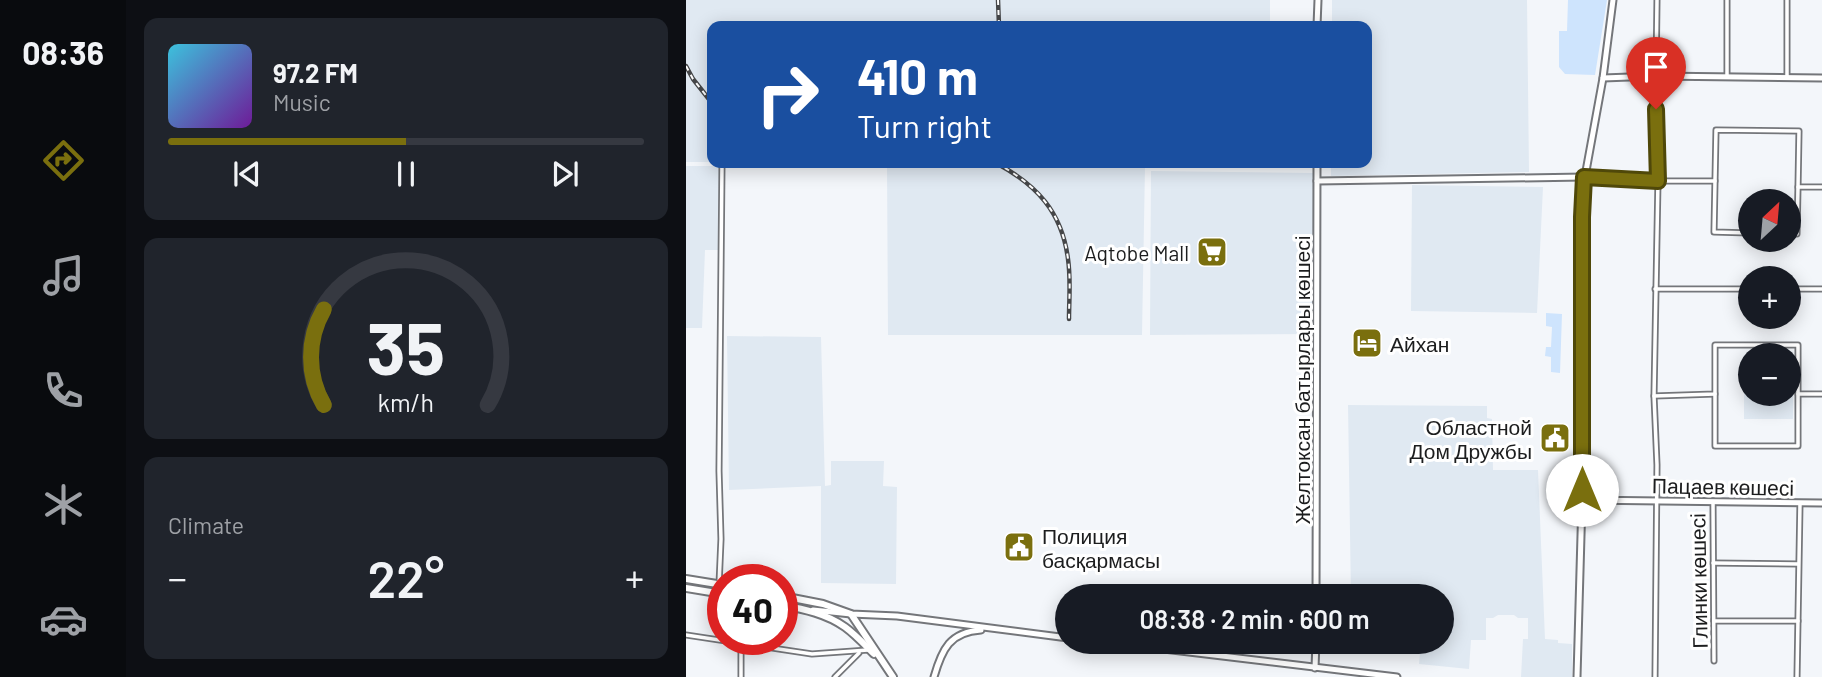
<!DOCTYPE html>
<meta charset="utf-8">
<style>
:root{--surface:#171b24;--page:#20242c;--text:#f1f3f6;--muted:#9ea1a6;--line:#363941;--accent:#7a6f0e}
body{margin:0;font-family:Barlow,sans-serif;background:var(--page);color:var(--text);height:100vh;display:flex;flex-direction:column;font-size:26px;white-space:nowrap}
*{box-sizing:border-box;margin:0}
p{font-size:23px;color:var(--muted)}
.icon{flex:none;width:38px;height:38px;fill:none;stroke:currentColor;stroke-width:2;stroke-linecap:round;stroke-linejoin:round}
.map{position:relative;flex:1;overflow:hidden}
.sheet{display:flex;flex-direction:column;gap:18px;padding:18px;background:#0d0f14;width:560px}
.sheet>*{flex:none}
.banner{position:absolute;left:21px;top:21px;width:665px;height:147px;border-radius:14px;box-shadow:0 4px 18px #0003;background:#1a4fa0;color:#fff;overflow:hidden}
.needle{width:46px;rotate:26deg}
.controls{position:absolute;left:1052px;top:189px;display:grid;gap:14px}
.controls a{display:grid;place-items:center;width:63px;height:63px;border-radius:50%;background:var(--surface);box-shadow:0 4px 18px #0003;font-size:35px}
.speed{position:absolute;left:21px;top:564px;display:flex;gap:14px;font-size:35px;font-weight:700;text-align:center}
.speed>*{display:grid;place-content:center;width:91px;height:91px;border-radius:50%;background:var(--surface);box-shadow:0 4px 18px #0003;line-height:1}
.speed .limit{border:10px solid #d22;background:#fff;color:#111}
.pin{position:absolute;display:grid;place-items:center;width:60px;height:60px;color:#fff;margin:-72px -30px;border-radius:50% 50% 50% 0;rotate:-45deg;box-shadow:0 0 7px #0007}
.pin .icon{rotate:45deg}
.me{position:absolute;width:77px;margin:-38px;rotate:0deg;stroke-linejoin:round;filter:drop-shadow(0 0 5px #0008)}
.turn{display:flex;align-items:center;gap:24px;height:147px;padding:0 35px;font-size:32px}
.turn .icon{width:91px;height:91px;stroke-width:2.5}
.turn b{display:block;font-size:49px;line-height:60px}
.big{font-size:52px;font-weight:600;line-height:1.1}
.sheet .tile{flex:1;display:flex;flex-direction:column;justify-content:center;gap:10px;min-width:0;padding:0 24px;border-radius:14px;background:var(--page)}
.sheet .dial{align-items:center;gap:0}
.dial svg{height:182px;overflow:visible;fill:none;stroke:var(--line);stroke-width:7;stroke-linecap:round;text-anchor:middle}
.dial text{fill:var(--text);stroke:none}
.song{display:flex;align-items:center;gap:21px}
.cover{width:84px;height:84px;border-radius:10px;background:linear-gradient(135deg,hsl(190 70% 55%),hsl(280 70% 35%))}
.played{height:7px;border-radius:4px;background:linear-gradient(90deg,var(--accent) 50%,var(--line) 50%)}
.keys{display:flex;justify-content:space-around;direction:ltr}
.heat{display:flex;justify-content:space-between;align-items:center;font-size:38px;direction:ltr}
.trip{position:absolute;left:369px;top:584px;width:399px;height:70px;border-radius:35px;background:var(--surface);box-shadow:0 4px 18px #0003;font-weight:600;line-height:70px;text-align:center}
main{display:flex;flex:1;min-height:0}
.dock{display:flex;flex-direction:column;width:126px;justify-content:space-around;align-items:center;background:#090b0e;color:var(--muted)}
.dock .icon{width:49px;height:49px}
.dock .on{color:var(--accent)}
.dock b{font-size:32px;color:var(--text)}
.map>svg:first-child{display:block}
.built{fill:#e0e9f2}
.green{fill:#cee4fd}
.lines{fill:none;stroke-linecap:round;stroke-linejoin:round}
.street-casing{stroke:#74767a;stroke-width:7}
.secondary-casing{stroke:#74767a;stroke-width:9}
.primary-casing{stroke:#74767a;stroke-width:10}
.street{stroke:#fff;stroke-width:3.5}
.secondary{stroke:#fff;stroke-width:5}
.primary{stroke:#fff;stroke-width:6}
.rail-casing{stroke:#464749;stroke-width:4.5}
.rail{stroke:#fff;stroke-width:2;stroke-dasharray:5;stroke-linecap:butt}
.route-casing{stroke:#4f4809;stroke-width:18}
.route{stroke:#7a6f0e;stroke-width:12}
.labels{text-anchor:middle;dominant-baseline:central;stroke-width:6;stroke-linejoin:round;paint-order:stroke}
.poi-label{font-size:21px;fill:#1c1d1e;stroke:#fff;text-anchor:end}
.street-label{font-size:21px;fill:#1c1d1e;stroke:#fff}
</style>
<main>
<nav class="dock">
<b>08:36</b>
<svg class="icon on" aria-label="directions" viewBox="0 0 24 24"><path d="M12 3l9 9-9 9-9-9zM9 14v-3h6M13 9l2 2-2 2"/></svg>
<svg class="icon" aria-label="music" viewBox="0 0 24 24"><path d="M9 18V5l10-2v13"/><circle cx="6" cy="18" r="3"/><circle cx="16" cy="16" r="3"/></svg>
<svg class="icon" aria-label="phone" viewBox="0 0 24 24"><path d="M5 4h4l2 5-3 2q2 4 5 5l2-3 5 2v4C11 20 4 13 5 4z"/></svg>
<svg class="icon" aria-label="climate" viewBox="0 0 24 24"><path d="M12 3v18M4 7l16 10M4 17L20 7"/></svg>
<svg class="icon" aria-label="car" viewBox="0 0 24 24"><path d="M5 17H2v-5l4-1 3-4h7l3 4 3 1v5h-3M9 17h6M6 11h13"/><circle cx="7" cy="17" r="2"/><circle cx="17" cy="17" r="2"/></svg>
</nav>
<section class="sheet">
<div class="tile">
<div class="song"><i class="cover"></i><div><b>97.2 FM</b><p>Music</p></div></div>
<div class="played"></div>
<div class="keys"><svg class="icon" aria-label="previous" viewBox="0 0 24 24"><path d="M18 5L8 12l10 7zM5 5v14"/></svg><svg class="icon" aria-label="pause" viewBox="0 0 24 24"><path d="M8 5v14M16 5v14"/></svg><svg class="icon" aria-label="next" viewBox="0 0 24 24"><path d="M6 5l10 7-10 7zM19 5v14"/></svg></div>
</div>
<div class="tile dial"><svg viewBox="0 0 100 80">
<path d="M14 69A42 42 0 1 1 86 69"/>
<path d="M14 69A42 42 0 0 1 14 27" stroke="#7a6f0e"/>
<text x="50" y="56" font-size="32" font-weight="700">35</text>
<text x="50" y="72" font-size="11">km/h</text>
</svg></div>
<div class="tile"><p>Climate</p>
<div class="heat"><a>−</a><b class="big">22°</b><a>+</a></div>
</div>
</section>
<div class="map">
<svg width="1136" height="677" viewBox="0 0 1136 677">
<rect width="100%" height="100%" fill="#f3f6fa"/>
<g class="built">
<path d="M0,0h584v26h-558v136h-26z"/>
<path d="M646,0h195l2,172 -198,4v-13h36v-137h-35z"/>
<path d="M87,163h498l1,5 -127,-1 -3,168h-254l-1,-171z"/>
<path d="M0,166h34l-1,84h-14l-3,78h-16z"/>
<path d="M465,171l163,2v161l-164,1z"/>
<path d="M726,185l131,2 -6,126 -126,-2z"/>
<path d="M41,336l94,1 4,149 6,-1v-24h53l-1,25 14,1 -1,97 -75,-1v-97l-92,4z"/>
<path d="M1058,371h6v23h38l1,-23h4v48h-49z"/>
<path d="M662,405l139,1v12l5,1 1,51h45l7,169 13,1v3l14,1v33h-51l2,-38h5v-21h-10l-4,-3h-16l-5,3h-7v22h-15l-2,29 -50,-5 2,-22h21v-45h-91z"/>
</g>
<g class="green">
<path d="M882,0h39l-12,75 -30,-1 -6,-7v-36h8z"/>
<path d="M860,313l16,1 -2,59 -9,-1v-15l-6,-1 1,-9h5l1,-20 -6,-1z"/>
</g>
<g class="lines">
<g class="street-casing">
<g id="street">
<path d="M1041,0v76"/>
<path d="M1101,0v77"/>
<path d="M899,177l73,4h57l1,-51 83,1 -1,56"/>
<path d="M1029,181l-1,51 36,1"/>
<path d="M1102,234h9l1,-47h24"/>
<path d="M969,289h95"/>
<path d="M1102,289h34"/>
<path d="M1029,394v52h83v-52h24"/>
<path d="M968,396l61,-2v-49h83v49"/>
<path d="M1027,502l1,159"/>
<path d="M1027,563l85,1"/>
<path d="M33,585l2,-46 -2,-68 3,-307"/>
<path d="M1028,621h84"/>
<path d="M0,635l126,19 56,-4"/>
<path d="M55,677v-34"/>
<path d="M149,677l24,-24"/>
<path d="M969,677l2,-212 -3,-69 4,-215 -2,-105 1,-76"/>
<path d="M1111,677l3,-174"/>
</g>
</g>
<g class="secondary-casing">
<g id="secondary">
<path d="M631,26l1,-26"/>
<path d="M917,78l53,-2 166,2"/>
<path d="M631,181l267,-4"/>
<path d="M896,500l240,3"/>
<path d="M630,597l1,-434"/>
<path d="M127,610l38,4 46,2 171,22"/>
<path d="M419,642l292,35"/>
<path d="M629,668l1,-26"/>
<path d="M248,677c8,-28 16,-45 47,-47"/>
<path d="M891,677l5,-177v-307l21,-115 10,-78"/>
</g>
</g>
<g class="primary-casing">
<g id="primary">
<path d="M0,579l37,6"/>
<path d="M0,588l37,6"/>
<path d="M96,596l41,8 28,10 42,63"/>
<path d="M96,605c22,4 45,9 63,22 11,8 20,18 29,27"/>
</g>
</g>
<use href="#street" class="street"/>
<use href="#secondary" class="secondary"/>
<use href="#primary" class="primary"/>
<g class="rail-casing">
<g id="rail">
<path d="M312,0l1,26"/>
<path d="M0,66l7,13 19,24"/>
<path d="M310,163c41,22 66,49 72,96 3,20 1,41 1,60"/>
</g>
</g>
<use href="#rail" class="rail"/>
</g>
<g class="lines">
<g class="route-casing">
<path id="route" d="M896,490v-273l2,-40 74,4 -2,-72"/>
</g>
<use href="#route" class="route"/>
</g>
<defs>
<g id="supermarket-square" transform="scale(1.575)"><rect x="-9" y="-9" width="18" height="18" rx="4" fill="#7a6f0e" stroke="#fff"/><path d="M-6-5.5h2.5l.6 2H6L4.5 2H-2.5L-4.4-4H-6ZM-1.5 3.2a1.3 1.3 0 1 0 .1 0ZM3 3.2a1.3 1.3 0 1 0 .1 0Z" fill="#fff"/></g>
<g id="hotel-square" transform="scale(1.575)"><rect x="-9" y="-9" width="18" height="18" rx="4" fill="#7a6f0e" stroke="#fff"/><path d="M-6-4.5h1.5V1H6V5H4.5V3h-9V5H-6ZM-4 0a1.8 1.8 0 1 1 3.6 0ZM.5 0V-2.5h3Q6-2.5 6 0Z" fill="#fff"/></g>
<g id="civic-square" transform="scale(1.575)"><rect x="-9" y="-9" width="18" height="18" rx="4" fill="#7a6f0e" stroke="#fff"/><path d="M-.6-6.5H3V-4.5H.6V-3L4-1V1h2V6H-6V1h2V-1L-.6-3ZM-1.2 2.5V6h2.4V2.5Z" fill="#fff"/></g>
</defs>
<g fill-rule="evenodd">
<use href="#supermarket-square" x="526" y="252"/>
<use href="#hotel-square" x="681" y="343"/>
<use href="#civic-square" x="869" y="438"/>
<use href="#civic-square" x="333" y="547"/>
</g>
<g class="labels">
<g class="poi-label">
<text x="503" y="252">Aqtobe Mall</text>
<text x="704" y="343" text-anchor="start">Айхан</text>
<text x="846" y="426">Областной<tspan x="846" dy="24">Дом Дружбы</tspan></text>
<text x="356" y="535" text-anchor="start">Полиция<tspan x="356" dy="24">басқармасы</tspan></text>
</g>
<g class="street-label">
<text transform="translate(615 380) rotate(-90)">Желтоксан батырлары көшесі</text>
<text transform="translate(1037 486) rotate(1)">Пацаев көшесі</text>
<text transform="translate(1012 581) rotate(-91)">Глинки көшесі</text>
</g>
</g>
</svg>
<div class="controls">
<a><svg class="needle" viewBox="-14 -14 28 28"><path d="M0-13l5 13h-10z" fill="#e53935"/><path d="M0 13l5-13h-10z" fill="#9ea1a6"/></svg></a>
<a>+</a>
<a>−</a>
</div>
<div class="speed"><div class="limit">40</div></div>
<div class="pin" style="left:970px;top:109px;background:#d93025"><svg class="icon" aria-label="arrive" viewBox="0 0 24 24"><path d="M6 21V4h12l-3 4 3 4H6"/></svg></div>
<svg class="me" style="left:896px;top:490px" viewBox="-20 -20 40 40"><circle r="19" fill="#fff"/><path d="M0-13L10 11 0 6-10 11z" fill="#7a6f0e"/></svg>
<div class="trip">08:38 · 2 min · 600 m</div>
<div class="banner">
<div class="turn"><svg class="icon" aria-label="right" viewBox="0 0 24 24"><path d="M7 20v-9h11M14 6l5 5-5 5"/></svg><div><b>410 m</b>Turn right</div></div>
</div>
</div>
</main>
